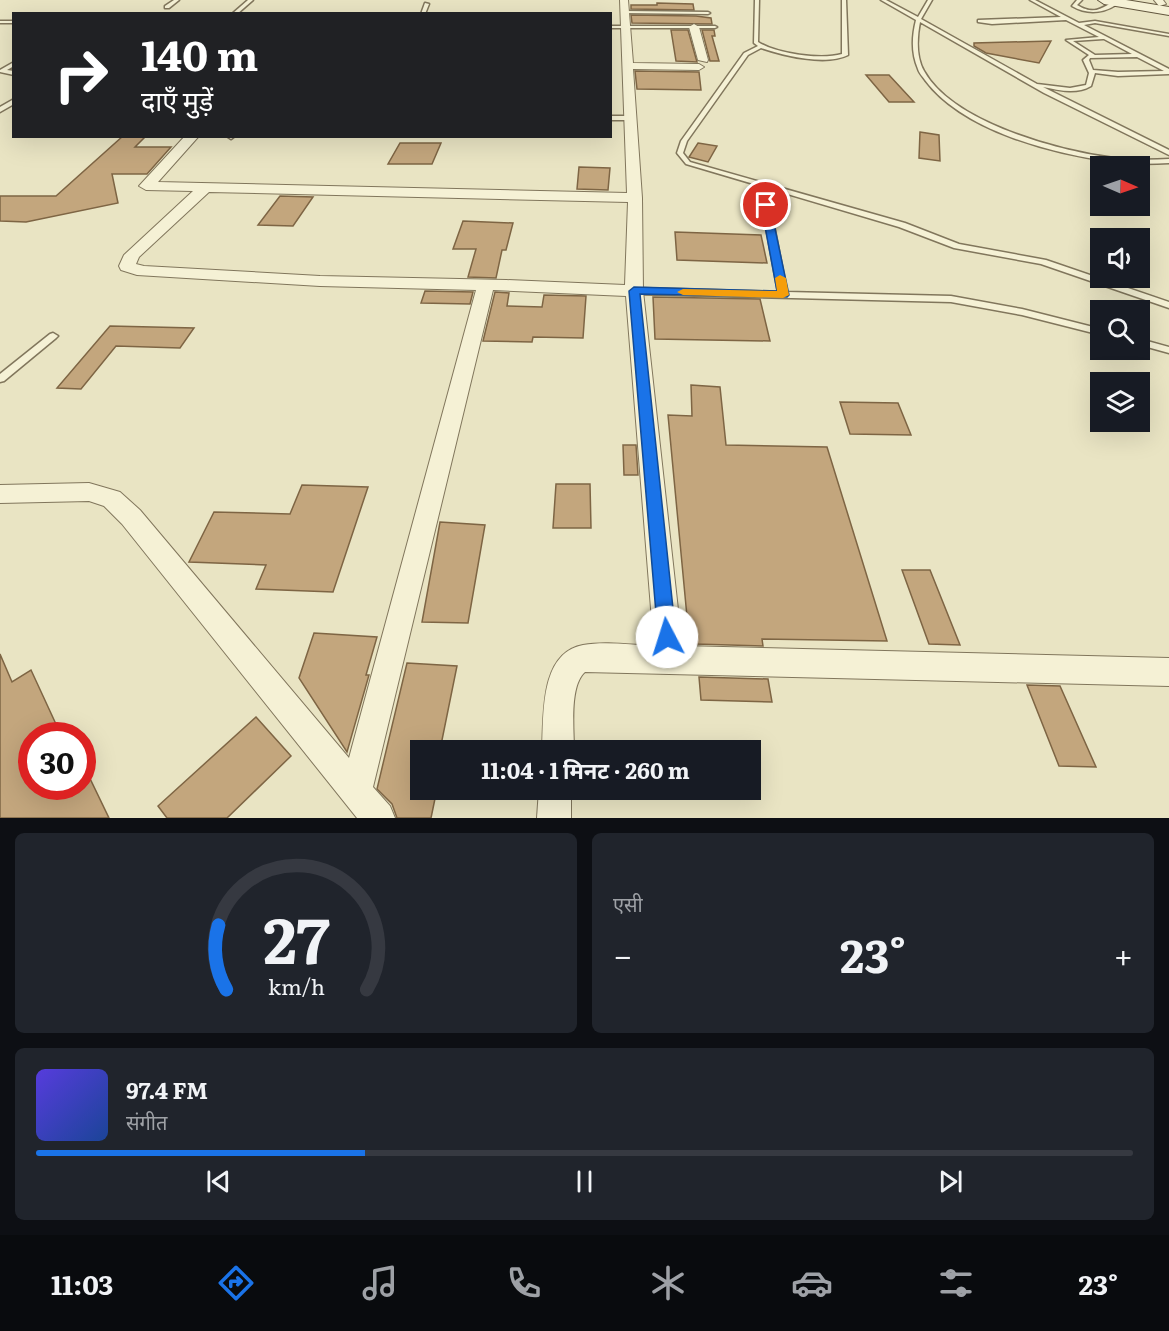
<!DOCTYPE html>
<html lang="hi">
<meta charset="utf-8">
<style>
:root{--surface:#171b24;--page:#20242c;--text:#f1f3f6;--muted:#9ea1a6;--line:#363941;--accent:#1a73e8}
body{margin:0;font-family:Literata,"Noto Sans Devanagari",serif;background:var(--page);color:var(--text);height:100vh;display:flex;flex-direction:column;font-size:22px;white-space:nowrap}
*{box-sizing:border-box;margin:0}
p{font-size:20px;color:var(--muted)}
.icon{flex:none;width:33px;height:33px;fill:none;stroke:currentColor;stroke-width:2;stroke-linecap:round;stroke-linejoin:round}
.map{position:relative;height:818px;overflow:hidden}
.details{display:flex;flex-direction:column;gap:15px;padding:15px;background:#0d0f14;flex:1}
.details>*{flex:none}
.guide{position:absolute;left:12px;top:12px;width:600px;height:126px;border-radius:0px;box-shadow:0 6px 24px #0002;background:#202124;color:#fff;overflow:hidden}
.needle{width:39px;rotate:92deg}
.fabs{position:absolute;left:1090px;top:156px;display:grid;gap:12px}
.fabs a{display:grid;place-items:center;width:60px;height:60px;border-radius:0px;background:var(--surface);box-shadow:0 6px 24px #0002;font-size:30px}
.speed{position:absolute;left:18px;top:722px;display:flex;gap:12px;font-size:30px;font-weight:700;text-align:center}
.speed>*{display:grid;place-content:center;width:78px;height:78px;border-radius:50%;background:var(--surface);box-shadow:0 6px 24px #0002;line-height:1}
.speed .limit{border:9px solid #d22;background:#fff;color:#111}
.pin{position:absolute;display:grid;place-items:center;width:51px;height:51px;color:#fff;margin:-26px;border:3px solid #fff;border-radius:50%;box-shadow:0 2px 6px #0007}
.me{position:absolute;width:66px;margin:-33px;rotate:355deg;stroke-linejoin:round;filter:drop-shadow(0 0 4px #0008)}
.turn{display:flex;align-items:center;gap:21px;height:126px;padding:0 30px;font-size:27px}
.turn .icon{width:78px;height:78px;stroke-width:2.5}
.turn b{display:block;font-size:42px;line-height:51px}
.big{font-size:45px;font-weight:700;line-height:1.1}
.details .tile{flex:1;display:flex;flex-direction:column;justify-content:center;gap:9px;min-width:0;padding:0 21px;border-radius:9px;background:var(--page)}
.details .dial{align-items:center;gap:0}
.dial svg{height:156px;overflow:visible;fill:none;stroke:var(--line);stroke-width:7;stroke-linecap:round;text-anchor:middle}
.dial text{fill:var(--text);stroke:none}
.song{display:flex;align-items:center;gap:18px}
.cover{width:72px;height:72px;border-radius:9px;background:linear-gradient(135deg,hsl(250 70% 55%),hsl(220 70% 35%))}
.played{height:6px;border-radius:3px;background:linear-gradient(90deg,var(--accent) 30%,var(--line) 30%)}
.keys{display:flex;justify-content:space-around;direction:ltr}
.heat{display:flex;justify-content:space-between;align-items:center;font-size:33px;direction:ltr}
.details .tiles{flex:1;display:grid;gap:15px;grid-template-columns:1fr 1fr}
.tile:last-child{grid-column:span 2}
.trip{position:absolute;left:410px;top:740px;width:351px;height:60px;border-radius:0px;background:var(--surface);box-shadow:0 6px 24px #0002;font-weight:700;line-height:60px;text-align:center}
.tabs{display:flex;height:96px;justify-content:space-around;align-items:center;background:#090b0e;color:var(--muted)}
.tabs .icon{width:42px;height:42px}
.tabs .selected{color:var(--accent)}
.tabs b{font-size:27px;color:var(--text)}
.map>svg:first-child{display:block}
.building{fill:#c3a67d;stroke:#7e6544;stroke-width:1.5}
.lines{fill:none;stroke-linecap:round;stroke-linejoin:round}
.service-casing{stroke:#81765c;stroke-width:3}
.minor-casing{stroke:#81765c;stroke-width:2}
.secondary-casing{stroke:#63573f;stroke-width:2}
.service{fill:#f5f1d5;fill-rule:evenodd}
.minor{fill:#f5f1d5;fill-rule:evenodd}
.secondary{fill:#f5f1d5;fill-rule:evenodd}
.route{fill:#1a73e8;stroke:#114b97;stroke-width:1.5}
.slow{fill:#f59e0b}
</style>
<div class="map">
<svg width="1169" height="818" viewBox="0 0 1169 818">
<rect width="100%" height="100%" fill="#e9e4c3"/>
<g class="building">
<path d="M657,3l36,1 1,6 -63,-1v-4h26z"/>
<path d="M631,15l65,1 15,2 1,6 -80,-1z"/>
<path d="M671,30h17l9,32 -21,-1z"/>
<path d="M702,30h12l1,6h-3l7,25h-9z"/>
<path d="M1051,41l-12,22 -53,-10 -12,-7v-3z"/>
<path d="M635,71l64,1 2,18 -64,-1z"/>
<path d="M866,75h23l25,27h-25z"/>
<path d="M920,132l19,3 1,26 -21,-3z"/>
<path d="M123,136h23l-11,11h36l-24,27h-35l6,29 -92,19 -26,-1v-25h56z"/>
<path d="M400,143h41l-9,21h-44z"/>
<path d="M698,143l19,3 -9,16 -19,-5z"/>
<path d="M579,167l31,1 -2,22 -31,-1z"/>
<path d="M280,196l33,1 -20,29 -35,-1z"/>
<path d="M463,221l50,2 -7,27h-4l-6,28 -28,-1 8,-28h-23z"/>
<path d="M675,232l86,3 6,28 -90,-3z"/>
<path d="M425,291l48,1 -3,12 -49,-1z"/>
<path d="M495,292l14,1 -2,13 35,1 2,-12 42,1 -3,42 -50,-1 -1,5 -49,-1z"/>
<path d="M653,297l107,2 10,42 -115,-2z"/>
<path d="M110,326l84,2 -14,20 -64,-2 -35,43 -24,-1z"/>
<path d="M691,385l29,2 6,58 101,2 60,194 -125,-2 1,7 -67,-2v-6h-7l-21,-223 24,1z"/>
<path d="M840,402l58,1 13,32 -61,-1z"/>
<path d="M623,445h13l2,30h-14z"/>
<path d="M556,484h34l1,44h-38z"/>
<path d="M302,485l66,2 -35,105 -77,-3 10,-24 -77,-3 25,-50 76,2z"/>
<path d="M440,522l45,3 -17,98 -46,-1z"/>
<path d="M902,570h28l30,75 -31,-1z"/>
<path d="M314,633l63,4 -11,38h3l-22,77 -48,-74z"/>
<path d="M0,654l12,28 19,-12 30,65h-29v51h50v-24l27,56h-109z"/>
<path d="M407,663l50,3 -17,84h-20v39h17l-6,29h-34l-5,-14 -15,-15z"/>
<path d="M699,677l69,2 4,23 -71,-2z"/>
<path d="M1027,685l33,1 36,81 -37,-1z"/>
<path d="M256,717l35,39 -64,62h-60l-9,-12z"/>
</g>
<g class="lines">
<g class="service-casing">
<g id="service">
<path d="M174,0h5l-10,8h-4v-2z"/>
<path d="M248,0h5l-16,14h-5z"/>
<path d="M755,0h4l-1,42c19,12 63,18 84,12v-54h4l2,55c-22,11 -64,1 -87,-7l-13,7 -61,86 -4,12 7,9 215,61 54,21 87,16 123,42v6l-128,-44 -87,-16 -55,-21 -213,-63 -9,-11 4,-12 63,-88 14,-7 -4,-3z"/>
<path d="M881,0h5l32,17 10,-17h4l-11,19 116,65 33,4 16,-3 3,-12 -6,-13 6,-5 -23,-15 33,-3 -33,-17 -74,4 -14,-2v-2l83,-3 -31,-17h5l44,23 16,-2 74,13v2l-74,-13 -11,2 85,44v5l-51,2 -23,-3 -4,13c-15,9 -33,4 -48,1l126,63v5l-125,-62 -124,-71c-3,15 -4,35 4,49 29,52 135,80 190,87 18,2 37,2 55,1v4c-18,1 -37,1 -55,-1 -61,-8 -151,-31 -189,-82 -2,-3 -6,-7 -7,-11 -7,-16 -6,-33 -2,-49zM1103,39h1l28,15 -37,1 -22,-14zM1137,57l27,14 -46,1 -25,-2 -4,-10 1,-2z"/>
<path d="M1077,0h5l-5,5c23,14 28,-4 45,-5 -14,13 -33,16 -50,6z"/>
<path d="M425,3l4,1 -4,10h-4z"/>
<path d="M625,11l83,1 2,1 -2,1 -85,-1z"/>
<rect x="0" y="21" width="14" height="2"/>
<path d="M610,26h105l2,1 -2,1h-105z"/>
<path d="M14,62v4l-7,4 7,1v4l-14,-3v-2z"/>
<path d="M14,99v5l-14,8v-5z"/>
<path d="M610,116h20l3,2 -3,2h-20z"/>
<path d="M235,136l-4,3 -3,-2v-1z"/>
<path d="M763,203l7,2 17,87 164,4 71,13 79,20v6l-79,-20 -71,-13 -317,-8 -4,-3 4,-3 144,4 -16,-87z"/>
<path d="M53,333l5,3 -2,2 -52,43 -4,1v-8l50,-40z"/>
<path d="M1140,339l29,8v6l-29,-8z"/>
</g>
</g>
<g class="minor-casing">
<g id="minor">
<path d="M620,0h8l5,63 66,1 5,3 -5,3 -66,-1 9,129 1,93 39,355 487,12v28l-584,-14c-16,14 -11,58 -11,78h-32c2,-33 -3,-97 41,-105 22,-4 48,0 71,1l-28,-350 -133,-6 -120,497 17,19 5,12h-38l-235,-294 -18,-18 -15,-5 -89,2v-18l89,-2 31,9 20,18 209,248 127,-468 -156,-4 -183,-11 -16,-5 -2,-4 5,-11 69,-64 -47,-1 -7,-4 46,-50h14l-41,46 469,11zM209,192l419,10 -3,83 -119,-5 -186,-4 -176,-10 -8,-2 3,-7z"/>
<path d="M1154,0h9l3,4 -7,2z"/>
<path d="M694,24l5,3 9,33 -1,2 -9,-2 -9,-33z"/>
<path d="M539,789h32v29h-34z"/>
</g>
</g>
<g class="secondary-casing">
<path id="secondary" d="M1098,0h28l43,7v8l-65,-11z"/>
</g>
<use href="#service" class="service"/>
<use href="#minor" class="minor"/>
<use href="#secondary" class="secondary"/>
</g>
<path class="route" d="M766,202l4,3 19,90 -2,2 -147,-3 36,343 -3,6 -6,3 -7,-3 -2,-6 -29,-346 5,-4 143,4 -16,-86z"/>
<path class="slow" d="M780,275l6,3 3,17 -6,3 -100,-3 -6,-3 6,-3 94,2 -2,-13z"/>
</svg>
<div class="fabs">
<a><svg class="needle" viewBox="-14 -14 28 28"><path d="M0-13l5 13h-10z" fill="#e53935"/><path d="M0 13l5-13h-10z" fill="#9ea1a6"/></svg></a>
<a><svg class="icon" aria-label="sound" viewBox="0 0 24 24"><path d="M4 9h4l5-4v14l-5-4H4zM17 9q2 3 0 6"/></svg></a>
<a><svg class="icon" aria-label="search" viewBox="0 0 24 24"><circle cx="10" cy="10" r="6"/><path d="M15 15l6 6"/></svg></a>
<a><svg class="icon" aria-label="layers" viewBox="0 0 24 24"><path d="M12 4l9 5-9 5-9-5zM3 14l9 5 9-5"/></svg></a>
</div>
<div class="speed"><div class="limit">30</div></div>
<div class="pin" style="left:766px;top:205px;background:#d93025"><svg class="icon" aria-label="arrive" viewBox="0 0 24 24"><path d="M6 21V4h12l-3 4 3 4H6"/></svg></div>
<svg class="me" style="left:667px;top:637px" viewBox="-20 -20 40 40"><circle r="19" fill="#fff"/><path d="M0-13L10 11 0 6-10 11z" fill="#1a73e8"/></svg>
<div class="trip">11:04 · 1 मिनट · 260 m</div>
<div class="guide">
<div class="turn"><svg class="icon" aria-label="right" viewBox="0 0 24 24"><path d="M7 20v-9h11M14 6l5 5-5 5"/></svg><div><b>140 m</b>दाएँ मुड़ें</div></div>
</div>
</div>
<section class="details">
<div class="tiles">
<div class="tile dial"><svg viewBox="0 0 100 80">
<path d="M14 69A42 42 0 1 1 86 69"/>
<path d="M14 69A42 42 0 0 1 10 36" stroke="#1a73e8"/>
<text x="50" y="56" font-size="32" font-weight="700">27</text>
<text x="50" y="72" font-size="11">km/h</text>
</svg></div>
<div class="tile"><p>एसी</p>
<div class="heat"><a>−</a><b class="big">23°</b><a>+</a></div>
</div>
<div class="tile">
<div class="song"><i class="cover"></i><div><b>97.4 FM</b><p>संगीत</p></div></div>
<div class="played"></div>
<div class="keys"><svg class="icon" aria-label="previous" viewBox="0 0 24 24"><path d="M18 5L8 12l10 7zM5 5v14"/></svg><svg class="icon" aria-label="pause" viewBox="0 0 24 24"><path d="M8 5v14M16 5v14"/></svg><svg class="icon" aria-label="next" viewBox="0 0 24 24"><path d="M6 5l10 7-10 7zM19 5v14"/></svg></div>
</div>
</div>
</section>
<nav class="tabs">
<b>11:03</b>
<svg class="icon selected" aria-label="directions" viewBox="0 0 24 24"><path d="M12 3l9 9-9 9-9-9zM9 14v-3h6M13 9l2 2-2 2"/></svg>
<svg class="icon" aria-label="music" viewBox="0 0 24 24"><path d="M9 18V5l10-2v13"/><circle cx="6" cy="18" r="3"/><circle cx="16" cy="16" r="3"/></svg>
<svg class="icon" aria-label="phone" viewBox="0 0 24 24"><path d="M5 4h4l2 5-3 2q2 4 5 5l2-3 5 2v4C11 20 4 13 5 4z"/></svg>
<svg class="icon" aria-label="climate" viewBox="0 0 24 24"><path d="M12 3v18M4 7l16 10M4 17L20 7"/></svg>
<svg class="icon" aria-label="car" viewBox="0 0 24 24"><path d="M5 17H2v-5l4-1 3-4h7l3 4 3 1v5h-3M9 17h6M6 11h13"/><circle cx="7" cy="17" r="2"/><circle cx="17" cy="17" r="2"/></svg>
<svg class="icon" aria-label="filters" viewBox="0 0 24 24"><path d="M4 7h16M4 17h16"/><circle cx="9" cy="7" r="2"/><circle cx="15" cy="17" r="2"/></svg>
<b>23°</b>
</nav>
